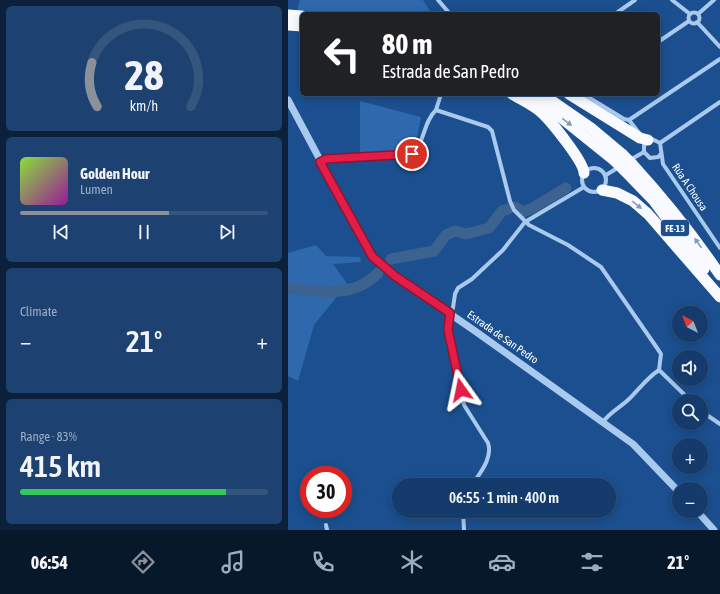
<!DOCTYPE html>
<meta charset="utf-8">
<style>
:root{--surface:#143b6b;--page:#1d4271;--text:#f1f3f6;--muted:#9dadc1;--line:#33557e;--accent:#8c9099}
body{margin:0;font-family:"Asap Condensed",sans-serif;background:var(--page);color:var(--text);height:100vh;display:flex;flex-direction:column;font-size:15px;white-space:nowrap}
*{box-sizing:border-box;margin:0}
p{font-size:13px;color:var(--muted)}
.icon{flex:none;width:22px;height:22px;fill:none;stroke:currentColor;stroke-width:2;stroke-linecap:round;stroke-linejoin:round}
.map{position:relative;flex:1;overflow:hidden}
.sheet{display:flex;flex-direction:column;gap:6px;padding:6px;background:#0b203b;width:288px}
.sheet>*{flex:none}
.hud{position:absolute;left:12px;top:12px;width:360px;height:84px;border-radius:6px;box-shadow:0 2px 10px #0003,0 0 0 1px var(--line);background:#202124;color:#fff;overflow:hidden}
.needle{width:26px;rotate:318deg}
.tools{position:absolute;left:384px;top:306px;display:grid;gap:8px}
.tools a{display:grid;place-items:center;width:36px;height:36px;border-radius:50%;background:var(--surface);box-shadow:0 2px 10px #0003,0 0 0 1px var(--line);font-size:20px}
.speed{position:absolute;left:12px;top:466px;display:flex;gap:8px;font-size:20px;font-weight:700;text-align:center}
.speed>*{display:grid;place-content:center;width:52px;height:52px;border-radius:50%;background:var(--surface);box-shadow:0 2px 10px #0003,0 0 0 1px var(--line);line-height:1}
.speed .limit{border:6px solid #d22;background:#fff;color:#111}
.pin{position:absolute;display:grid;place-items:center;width:34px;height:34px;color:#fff;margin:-17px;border:2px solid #fff;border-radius:50%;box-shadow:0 1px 4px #0007}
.me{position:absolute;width:44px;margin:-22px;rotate:348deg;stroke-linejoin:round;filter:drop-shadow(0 0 3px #0008)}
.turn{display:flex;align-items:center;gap:14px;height:84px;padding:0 16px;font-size:18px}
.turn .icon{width:52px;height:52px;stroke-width:2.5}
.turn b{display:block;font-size:28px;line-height:34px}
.big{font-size:30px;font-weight:600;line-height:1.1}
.sheet .card{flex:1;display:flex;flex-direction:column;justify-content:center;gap:6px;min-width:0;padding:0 14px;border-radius:6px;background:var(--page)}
.sheet .dial{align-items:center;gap:0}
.dial svg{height:104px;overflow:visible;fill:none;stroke:var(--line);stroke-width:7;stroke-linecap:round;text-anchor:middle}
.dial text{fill:var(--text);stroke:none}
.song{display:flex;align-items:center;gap:12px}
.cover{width:48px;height:48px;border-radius:6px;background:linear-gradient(135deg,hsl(90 70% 55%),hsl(300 70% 35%))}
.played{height:4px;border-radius:2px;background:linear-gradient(90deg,var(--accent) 60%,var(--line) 60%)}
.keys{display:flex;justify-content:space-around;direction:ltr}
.heat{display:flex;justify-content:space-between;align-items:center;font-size:22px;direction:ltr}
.charge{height:6px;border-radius:3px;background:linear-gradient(90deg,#34c759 83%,var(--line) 0)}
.trip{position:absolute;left:104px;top:478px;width:224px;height:40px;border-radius:20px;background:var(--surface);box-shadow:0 2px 10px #0003,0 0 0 1px var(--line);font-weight:600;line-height:40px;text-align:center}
.tabs{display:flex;height:64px;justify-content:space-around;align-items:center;background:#08182b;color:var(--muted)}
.tabs .icon{width:28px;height:28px}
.tabs .active{color:var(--accent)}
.tabs b{font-size:18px;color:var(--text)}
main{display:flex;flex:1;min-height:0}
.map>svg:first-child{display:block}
.green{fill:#2e69ad}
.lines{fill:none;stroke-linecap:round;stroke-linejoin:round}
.river{stroke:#3c6290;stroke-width:11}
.minor{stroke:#a9c9ee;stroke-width:4}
.tertiary{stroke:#a9c9ee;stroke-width:7}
.trunk{stroke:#f8faff;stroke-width:11}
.trunk-bridge{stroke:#f8faff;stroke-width:11}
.oneway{fill:#7e9cc1}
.route-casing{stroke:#92132f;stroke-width:10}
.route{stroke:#e11d48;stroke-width:7}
.labels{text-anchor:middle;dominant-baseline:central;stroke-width:4;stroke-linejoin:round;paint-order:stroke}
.shield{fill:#1b4f8f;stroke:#bbcadd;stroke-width:1}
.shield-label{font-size:10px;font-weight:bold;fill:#fff}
.street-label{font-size:11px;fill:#fff;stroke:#1b4f8f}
</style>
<main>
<section class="sheet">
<div class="card dial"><svg viewBox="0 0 100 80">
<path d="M14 69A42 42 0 1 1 86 69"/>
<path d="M14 69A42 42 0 0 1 10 35" stroke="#8c9099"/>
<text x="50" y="56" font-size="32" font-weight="700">28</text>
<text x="50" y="72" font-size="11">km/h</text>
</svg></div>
<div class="card">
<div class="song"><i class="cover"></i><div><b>Golden Hour</b><p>Lumen</p></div></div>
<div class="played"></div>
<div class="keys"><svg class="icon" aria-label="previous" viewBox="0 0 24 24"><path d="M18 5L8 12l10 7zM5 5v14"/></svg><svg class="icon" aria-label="pause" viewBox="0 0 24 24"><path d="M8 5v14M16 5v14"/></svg><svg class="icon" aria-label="next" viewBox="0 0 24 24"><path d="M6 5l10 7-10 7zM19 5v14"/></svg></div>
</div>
<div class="card"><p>Climate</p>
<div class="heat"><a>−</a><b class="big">21°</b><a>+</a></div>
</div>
<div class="card"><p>Range · 83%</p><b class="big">415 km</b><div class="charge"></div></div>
</section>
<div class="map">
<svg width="432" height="530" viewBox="0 0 432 530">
<rect width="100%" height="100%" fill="#1b4f8f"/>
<g class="green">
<path d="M12,0h123l9,14h-99l-36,-4z"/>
<path d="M72,101l61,16 -5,26 -5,8 -51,2z"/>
<path d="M28,245l10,11 34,1 1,5 -28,2 18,25 -11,4 -26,32 -16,56 -10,-5v-123z"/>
</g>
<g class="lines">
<g class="river">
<path d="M227,207l8,5 10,-4 33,-20"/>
<path d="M103,259l43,-8 12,-16 9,-4 11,3 23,-6 13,-17 6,-2"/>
<path d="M0,288c31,3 66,11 90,-15"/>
</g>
<g class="minor">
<path d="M150,0l12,14"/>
<path d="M384,0l18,14"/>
<circle cx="406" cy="18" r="5.5"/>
<path d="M327,14l20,-14"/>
<path d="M410,14l16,-14"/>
<path d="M409,22l23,25"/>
<path d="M370,42l31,-21"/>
<path d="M295,94l41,25 5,1 91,-61"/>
<path d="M148,110l5,-16"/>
<path d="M341,120l10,13"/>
<path d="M372,143l60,-41"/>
<path d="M373,154l-3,3 -8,1 -6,-6v-7l8,-6 8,4 3,21 57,84"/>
<path d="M342,160l14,-8"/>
<path d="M33,162l5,-3 86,-5c13,-11 11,-32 24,-44l52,17 4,4 18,70 4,9 15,15 39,20 33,22 56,81 4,6 -2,16 32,31"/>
<circle cx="306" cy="180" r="12"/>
<path d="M318,175l13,-8"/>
<path d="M413,411l19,13"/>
<path d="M315,422c7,-10 18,-15 26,-23 11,-11 18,-21 30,-29"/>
<path d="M184,485c8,-12 21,-27 16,-42l-24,-38 -16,-75v-11l5,-11 2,-14 3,-6 14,-9 31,-29 22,-28 59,-35"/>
<path d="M175,511l1,19"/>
<path d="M38,525l1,5"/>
</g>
<g class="tertiary">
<path d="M0,100l84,157 23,19 80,55 158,113 46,48"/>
<path d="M409,511l17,19"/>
</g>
<g class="trunk">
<path d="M0,15l14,1"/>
<path d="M0,25l14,1"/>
<path d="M224,94c10,6 21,11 29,18 10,9 43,50 43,61"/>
<path d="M235,94l36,22 56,45"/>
<path d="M254,94l49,34 31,26"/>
<path d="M281,94l71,44 8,2"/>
<path d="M344,164c32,35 61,71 88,111"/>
<path d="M336,170l30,31 50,68"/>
<path d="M314,190l15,3 16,8 15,13 72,83"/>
</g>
<g class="trunk-bridge">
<path d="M334,154l10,10"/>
<path d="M327,161l9,9"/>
</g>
</g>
<defs><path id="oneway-solid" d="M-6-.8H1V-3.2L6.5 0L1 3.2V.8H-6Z"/></defs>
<g class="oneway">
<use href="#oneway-solid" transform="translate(279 122) rotate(37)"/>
<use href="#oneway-solid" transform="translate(349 205) rotate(39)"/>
<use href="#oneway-solid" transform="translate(410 243) rotate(-125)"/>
</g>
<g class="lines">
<g class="route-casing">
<path id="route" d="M124,154l-86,5 -6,3 52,94 23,20 55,37 -2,17 13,60"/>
</g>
<use href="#route" class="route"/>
</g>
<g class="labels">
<rect class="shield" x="373" y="220" width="28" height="16" rx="3"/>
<g class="shield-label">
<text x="387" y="228">FE-13</text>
</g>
<g class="street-label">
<text transform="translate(402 187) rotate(56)">Rúa A Chousa</text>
<text transform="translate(215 337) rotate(35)">Estrada de San Pedro</text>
</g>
</g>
</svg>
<div class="tools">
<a><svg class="needle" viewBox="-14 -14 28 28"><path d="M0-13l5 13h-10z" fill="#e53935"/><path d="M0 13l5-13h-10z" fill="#9dadc1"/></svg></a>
<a><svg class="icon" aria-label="sound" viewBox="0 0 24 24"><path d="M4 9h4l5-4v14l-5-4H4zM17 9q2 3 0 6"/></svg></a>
<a><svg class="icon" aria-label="search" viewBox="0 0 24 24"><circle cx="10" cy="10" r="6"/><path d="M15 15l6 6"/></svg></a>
<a>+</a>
<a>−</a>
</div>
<div class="speed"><div class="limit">30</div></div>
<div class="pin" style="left:124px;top:154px;background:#d93025"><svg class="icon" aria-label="arrive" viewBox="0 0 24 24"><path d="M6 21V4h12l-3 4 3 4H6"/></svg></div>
<svg class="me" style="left:173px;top:390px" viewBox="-20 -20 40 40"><path d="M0-17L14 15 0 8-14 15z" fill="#e11d48" stroke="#fff" stroke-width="4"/></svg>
<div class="trip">06:55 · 1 min · 400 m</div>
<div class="hud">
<div class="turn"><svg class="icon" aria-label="left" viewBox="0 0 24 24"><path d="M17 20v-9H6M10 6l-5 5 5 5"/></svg><div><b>80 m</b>Estrada de San Pedro</div></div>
</div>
</div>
</main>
<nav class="tabs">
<b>06:54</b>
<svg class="icon active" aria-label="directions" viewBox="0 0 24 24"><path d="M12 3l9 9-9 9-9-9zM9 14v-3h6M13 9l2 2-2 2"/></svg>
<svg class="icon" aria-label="music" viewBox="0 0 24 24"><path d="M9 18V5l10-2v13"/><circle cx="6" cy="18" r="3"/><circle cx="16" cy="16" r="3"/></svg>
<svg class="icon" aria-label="phone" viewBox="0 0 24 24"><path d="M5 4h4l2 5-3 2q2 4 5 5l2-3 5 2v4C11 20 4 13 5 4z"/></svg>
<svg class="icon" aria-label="climate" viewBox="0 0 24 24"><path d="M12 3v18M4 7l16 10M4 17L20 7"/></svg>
<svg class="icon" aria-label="car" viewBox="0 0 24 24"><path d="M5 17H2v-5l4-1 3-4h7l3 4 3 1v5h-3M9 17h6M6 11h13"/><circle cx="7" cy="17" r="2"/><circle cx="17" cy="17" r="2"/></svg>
<svg class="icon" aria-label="filters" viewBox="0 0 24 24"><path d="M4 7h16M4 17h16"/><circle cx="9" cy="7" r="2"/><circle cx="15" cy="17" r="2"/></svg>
<b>21°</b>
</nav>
